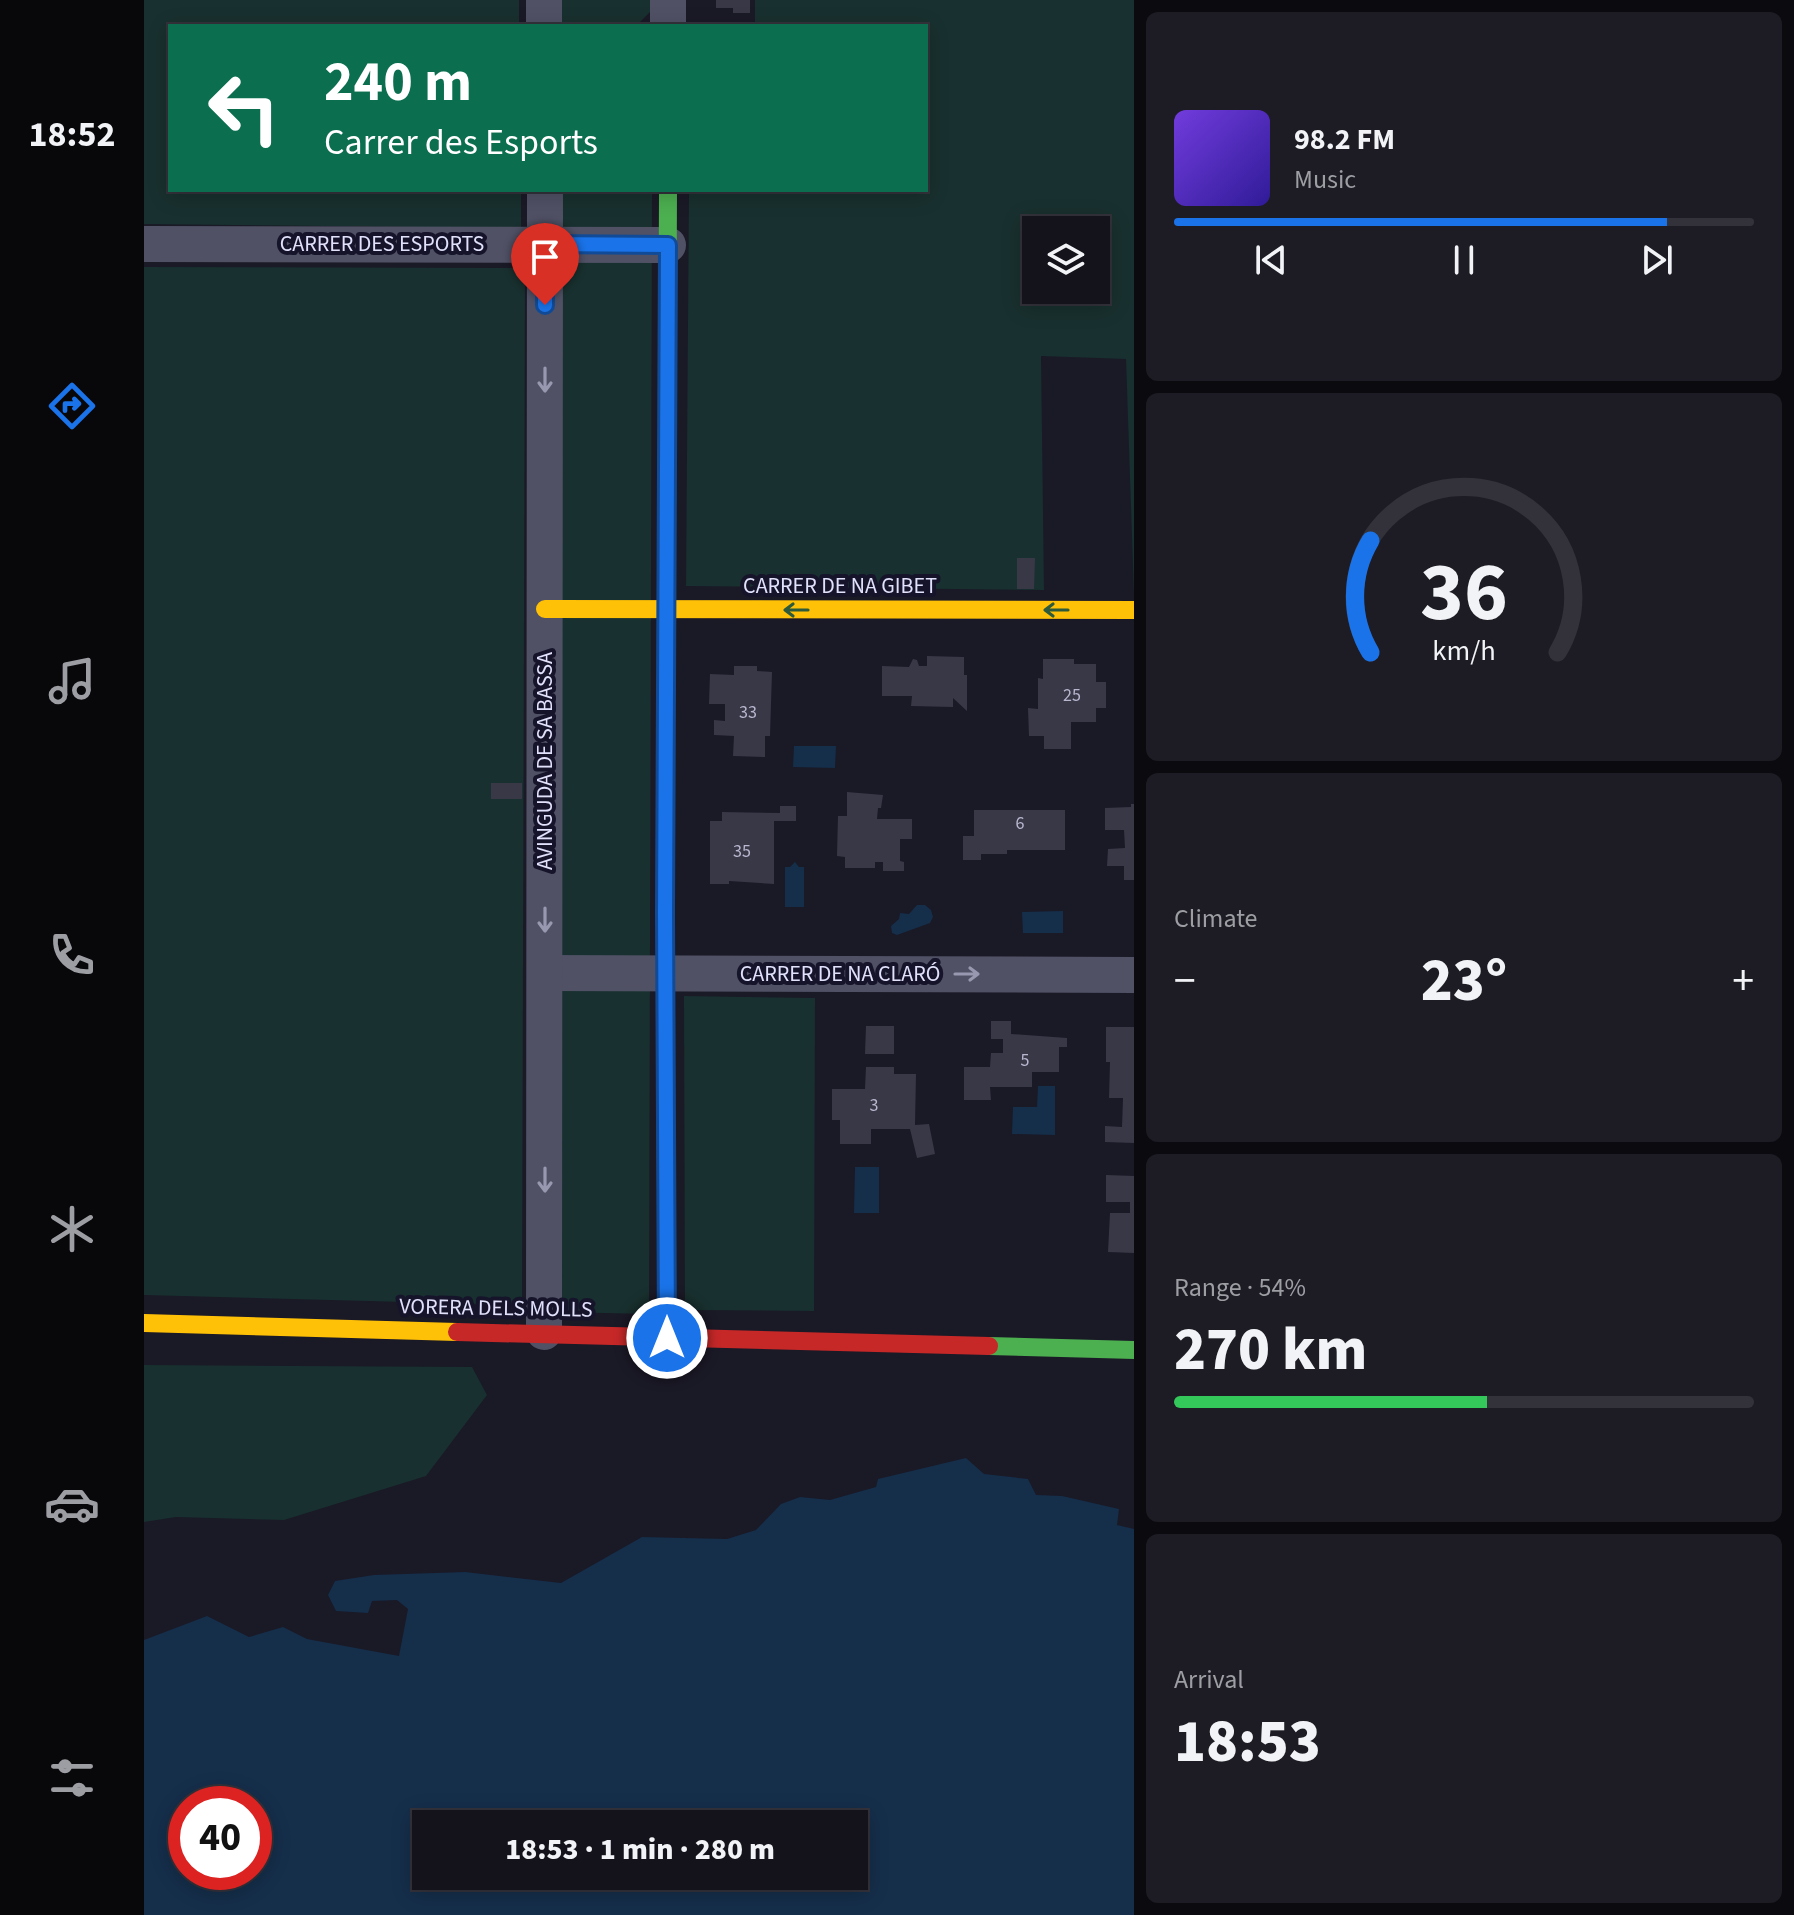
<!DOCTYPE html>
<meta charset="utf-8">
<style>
:root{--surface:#14131c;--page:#1d1c25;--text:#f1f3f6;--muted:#9d9ea3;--line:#33323b;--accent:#1a73e8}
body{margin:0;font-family:"Source Sans 3",sans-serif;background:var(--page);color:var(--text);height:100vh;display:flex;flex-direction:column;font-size:30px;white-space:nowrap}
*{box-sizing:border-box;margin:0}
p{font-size:26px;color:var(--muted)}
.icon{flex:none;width:44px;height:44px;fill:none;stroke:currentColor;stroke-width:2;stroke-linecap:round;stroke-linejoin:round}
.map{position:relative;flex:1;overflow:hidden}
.panel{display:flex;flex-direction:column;gap:12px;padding:12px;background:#0b0a0f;width:660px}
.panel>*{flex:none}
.top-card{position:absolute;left:24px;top:24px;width:760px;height:168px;border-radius:0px;box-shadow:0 4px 20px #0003,0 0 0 2px var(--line);background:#0b6e4f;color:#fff;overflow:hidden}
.controls{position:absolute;left:878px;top:216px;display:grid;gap:16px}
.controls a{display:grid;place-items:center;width:88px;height:88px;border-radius:0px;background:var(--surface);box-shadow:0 4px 20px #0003,0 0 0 2px var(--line);font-size:40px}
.speed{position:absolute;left:24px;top:1786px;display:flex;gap:16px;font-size:40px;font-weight:700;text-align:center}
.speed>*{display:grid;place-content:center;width:104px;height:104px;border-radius:50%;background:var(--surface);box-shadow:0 4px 20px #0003,0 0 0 2px var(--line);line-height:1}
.speed .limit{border:12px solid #d22;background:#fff;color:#111}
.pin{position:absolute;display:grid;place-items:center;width:68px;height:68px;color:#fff;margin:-82px -34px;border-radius:50% 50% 50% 0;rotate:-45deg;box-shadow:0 0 8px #0007}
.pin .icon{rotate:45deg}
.me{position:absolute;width:88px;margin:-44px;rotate:0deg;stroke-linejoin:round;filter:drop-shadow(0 0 6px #0008)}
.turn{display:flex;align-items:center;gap:28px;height:168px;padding:0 24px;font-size:36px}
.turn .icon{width:104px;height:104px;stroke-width:2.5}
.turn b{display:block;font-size:56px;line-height:68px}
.big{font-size:60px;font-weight:800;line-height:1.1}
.panel .widget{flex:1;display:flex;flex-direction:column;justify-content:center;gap:12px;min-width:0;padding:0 28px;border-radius:12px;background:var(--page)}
.panel .dial{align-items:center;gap:0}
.dial svg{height:208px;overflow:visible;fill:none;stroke:var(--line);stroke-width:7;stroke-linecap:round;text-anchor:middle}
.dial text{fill:var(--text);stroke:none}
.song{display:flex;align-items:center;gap:24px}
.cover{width:96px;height:96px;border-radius:12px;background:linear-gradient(135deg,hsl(260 70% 55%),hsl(250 70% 35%))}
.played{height:8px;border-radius:4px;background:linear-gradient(90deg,var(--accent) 85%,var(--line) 85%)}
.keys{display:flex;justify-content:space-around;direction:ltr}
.heat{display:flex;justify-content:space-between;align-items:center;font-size:44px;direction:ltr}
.charge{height:12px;border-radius:6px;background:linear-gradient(90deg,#34c759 54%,var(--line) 0)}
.trip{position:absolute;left:268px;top:1810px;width:456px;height:80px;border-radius:0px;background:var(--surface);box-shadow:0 4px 20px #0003,0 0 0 2px var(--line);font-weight:800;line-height:80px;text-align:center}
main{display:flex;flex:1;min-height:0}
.tab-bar{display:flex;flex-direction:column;width:144px;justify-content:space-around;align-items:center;background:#08080b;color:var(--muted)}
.tab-bar .icon{width:56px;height:56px}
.tab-bar .active{color:var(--accent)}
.tab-bar b{font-size:36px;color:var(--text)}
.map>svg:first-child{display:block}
.green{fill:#18302f;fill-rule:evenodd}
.water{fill:#152e4a;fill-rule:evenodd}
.building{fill:#393847}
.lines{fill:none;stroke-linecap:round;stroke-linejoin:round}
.street{stroke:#505165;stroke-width:36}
.fast{stroke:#4caf50;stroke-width:18}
.slow{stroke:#ffc107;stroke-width:18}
.jam{stroke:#c62828;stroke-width:18}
.oneway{stroke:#9899b0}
.oneway2{stroke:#2e5a3c}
.route-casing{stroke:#114b97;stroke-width:20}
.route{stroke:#1a73e8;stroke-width:14}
.labels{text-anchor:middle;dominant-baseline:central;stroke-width:8;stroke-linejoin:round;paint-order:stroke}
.number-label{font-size:18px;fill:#b7b7cf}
.street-label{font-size:22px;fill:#e1e1fc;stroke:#16142b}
</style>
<main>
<nav class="tab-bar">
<b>18:52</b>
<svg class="icon active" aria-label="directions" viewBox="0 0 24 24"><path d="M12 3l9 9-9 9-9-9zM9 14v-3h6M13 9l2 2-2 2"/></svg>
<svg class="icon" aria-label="music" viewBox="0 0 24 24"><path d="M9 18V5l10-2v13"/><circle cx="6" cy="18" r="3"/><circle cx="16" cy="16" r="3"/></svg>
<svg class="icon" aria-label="phone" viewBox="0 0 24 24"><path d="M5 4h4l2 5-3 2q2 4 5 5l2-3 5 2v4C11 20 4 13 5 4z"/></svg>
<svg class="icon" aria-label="climate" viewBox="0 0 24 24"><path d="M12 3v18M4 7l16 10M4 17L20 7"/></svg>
<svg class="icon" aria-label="car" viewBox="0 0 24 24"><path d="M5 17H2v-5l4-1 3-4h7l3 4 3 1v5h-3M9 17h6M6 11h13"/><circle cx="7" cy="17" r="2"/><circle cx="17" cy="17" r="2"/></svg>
<svg class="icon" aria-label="filters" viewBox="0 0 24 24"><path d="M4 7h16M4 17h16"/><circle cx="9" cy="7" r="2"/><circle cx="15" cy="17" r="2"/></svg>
</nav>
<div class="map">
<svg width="990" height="1915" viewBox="0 0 990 1915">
<rect width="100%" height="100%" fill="#1a1926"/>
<g class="green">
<path d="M0,0h375v26h-349v164h351v38l-377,-4z"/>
<path d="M417,0h90l-1,12 -14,14h-75z"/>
<path d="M611,0h379v595l-8,-236 -85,-3 3,234 -358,-4 3,-396h237v-164h-171zM892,230h60v60h-60z"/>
<path d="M416,190h92l-3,1124 -92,-2z"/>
<path d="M0,267l381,1 -3,1037 -378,-10z"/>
<path d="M540,996l131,2 -1,313 -129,-1z"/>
<path d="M0,1365l328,2 15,28 -61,81 -142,44 -108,-3 -32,5z"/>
</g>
<g class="water">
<path d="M650,746h42l-1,22 -42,-1z"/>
<path d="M651,862l4,5h5v40h-19v-40h5z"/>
<path d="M773,905h8l6,5 2,7 -3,6 -33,12 -5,-2 -1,-7 8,-7 1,-6 9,1z"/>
<path d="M919,911v22h-40l-1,-21z"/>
<path d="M894,1086h17v49l-43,-1 1,-27h24z"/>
<path d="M711,1167h24v46h-25z"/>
<path d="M822,1458l18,16 44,5 8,16 26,1 57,13 -2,16 17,4v386h-990v-275l63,-24 42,21 34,-10 24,12 92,17 9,-47 -11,-9 -25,1 -4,12 -32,-2 -8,-16 7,-14 39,-6 91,-3 96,11 81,-46 85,2 29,-9 25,-26 19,-7 30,3 46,-13 2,-8zM110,1804v68h-68v-68zM710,1824v52h-428v-52z"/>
</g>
<g class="building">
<path d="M572,0h34v13h-17v-5h-17z"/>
<path d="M873,558h18l-1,31h-17z"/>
<path d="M783,656l37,1v18h3v36l-14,-13v9l-42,-1 1,-10h-30v-30l27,1 4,-8 4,1 2,6h8z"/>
<path d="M899,659h31v5h22v18h10v26h-10v14h-25v27h-27v-13h-15l-1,-28 10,1v-31l5,1z"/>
<path d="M590,666h23v5l15,1 -2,64h-5v21l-32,-1 1,-20 -20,-1v-15l11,1v-17h-16l1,-30 24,1z"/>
<rect x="347" y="783" width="31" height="16"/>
<path d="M703,792l36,3 -2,13h-3l-1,11h35v20h-12v22l4,1v9h-21v-9h-8v6h-30v-11l-8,-1 1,-40h9z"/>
<path d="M987,804h3v76h-10v-14h-17l1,-17 17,-1 -1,-18h-19v-22l26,-1z"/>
<path d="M636,806h16v15h-22v63l-45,-3v3h-19v-63h12v-9l58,1z"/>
<path d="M830,810h91v40h-58v4h-26v6h-18v-24h11z"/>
<path d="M847,1021h20v13l56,4v9h-8v25h-27v15h-42l1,13h-27v-33h26l1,-14h12v-14h-12z"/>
<path d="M722,1026h28v28h-29z"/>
<path d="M962,1027h28v116l-29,-1v-16l17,1 1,-29h-14l1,-36h-4z"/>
<path d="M722,1067h28v7h22l-1,51 14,-1 6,30 -18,4 -7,-29h-39v15h-31v-24h-8v-31h33z"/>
<path d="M962,1175l28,1v77l-26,-1 2,-39h20v-11h-24z"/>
</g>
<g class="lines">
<g class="street">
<path d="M400,0v26"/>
<path d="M524,26v-26"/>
<path d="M0,244l524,1"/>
<path d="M401,973l589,2"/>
<path d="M400,1332l1,-1142"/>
</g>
<g class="fast">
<path d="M522,682l2,-492"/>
<path d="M845,1346l145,4"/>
</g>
<g class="slow">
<path d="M401,609l589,1"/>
<path d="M521,1038l1,-356"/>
<path d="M0,1323l313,9"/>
</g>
<g class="jam">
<path d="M521,1038l2,300"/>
<path d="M313,1332l532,14"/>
</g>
</g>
<defs><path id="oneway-shaft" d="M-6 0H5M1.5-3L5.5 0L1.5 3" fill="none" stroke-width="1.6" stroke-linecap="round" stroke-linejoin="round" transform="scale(2)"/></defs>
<g class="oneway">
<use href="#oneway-shaft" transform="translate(401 380) rotate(90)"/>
<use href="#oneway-shaft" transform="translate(401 920) rotate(90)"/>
<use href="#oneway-shaft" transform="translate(823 974)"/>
<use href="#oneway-shaft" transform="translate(401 1180) rotate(90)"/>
</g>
<g class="oneway2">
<use href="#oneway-shaft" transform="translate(652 610) rotate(-180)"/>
<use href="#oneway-shaft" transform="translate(912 610) rotate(-180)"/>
</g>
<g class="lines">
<g class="route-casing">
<path id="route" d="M401,305v-61l123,1 -3,668 2,425"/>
</g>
<use href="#route" class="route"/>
</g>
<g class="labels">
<g class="number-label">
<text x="928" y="695">25</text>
<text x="604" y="712">33</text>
<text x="876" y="823">6</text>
<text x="598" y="851">35</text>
<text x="881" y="1060">5</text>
<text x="730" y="1105">3</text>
</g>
<g class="street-label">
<text x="238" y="244">CARRER DES ESPORTS</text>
<text x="696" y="586">CARRER DE NA GIBET</text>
<text transform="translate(401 761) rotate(-90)">AVINGUDA DE SA BASSA</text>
<text x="696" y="974">CARRER DE NA CLARÓ</text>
<text transform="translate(352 1308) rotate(1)">VORERA DELS MOLLS</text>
</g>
</g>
</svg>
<div class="controls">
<a><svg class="icon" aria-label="layers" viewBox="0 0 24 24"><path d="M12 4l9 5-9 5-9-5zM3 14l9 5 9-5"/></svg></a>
</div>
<div class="speed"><div class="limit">40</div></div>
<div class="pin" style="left:401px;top:305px;background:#d93025"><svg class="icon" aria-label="arrive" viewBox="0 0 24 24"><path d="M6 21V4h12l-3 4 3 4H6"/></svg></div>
<svg class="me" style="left:523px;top:1338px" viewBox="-20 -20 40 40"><circle r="17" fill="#1a73e8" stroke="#fff" stroke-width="3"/><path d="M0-11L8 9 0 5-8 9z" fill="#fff"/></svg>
<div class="trip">18:53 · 1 min · 280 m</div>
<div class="top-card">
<div class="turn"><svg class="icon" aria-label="left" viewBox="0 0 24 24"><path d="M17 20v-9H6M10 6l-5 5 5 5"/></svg><div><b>240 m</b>Carrer des Esports</div></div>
</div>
</div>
<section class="panel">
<div class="widget">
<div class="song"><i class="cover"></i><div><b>98.2 FM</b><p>Music</p></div></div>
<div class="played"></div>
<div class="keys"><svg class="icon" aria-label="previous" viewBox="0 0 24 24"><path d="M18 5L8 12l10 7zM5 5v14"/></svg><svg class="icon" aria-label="pause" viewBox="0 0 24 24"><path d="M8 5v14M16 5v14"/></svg><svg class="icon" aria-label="next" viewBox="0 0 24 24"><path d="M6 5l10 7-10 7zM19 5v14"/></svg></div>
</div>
<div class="widget dial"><svg viewBox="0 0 100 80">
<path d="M14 69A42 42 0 1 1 86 69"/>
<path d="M14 69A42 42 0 0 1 14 26" stroke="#1a73e8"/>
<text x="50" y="56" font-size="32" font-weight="700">36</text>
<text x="50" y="72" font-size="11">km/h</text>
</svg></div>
<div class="widget"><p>Climate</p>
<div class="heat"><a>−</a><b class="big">23°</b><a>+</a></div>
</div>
<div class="widget"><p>Range · 54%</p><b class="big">270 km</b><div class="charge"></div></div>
<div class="widget"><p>Arrival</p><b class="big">18:53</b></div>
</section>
</main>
